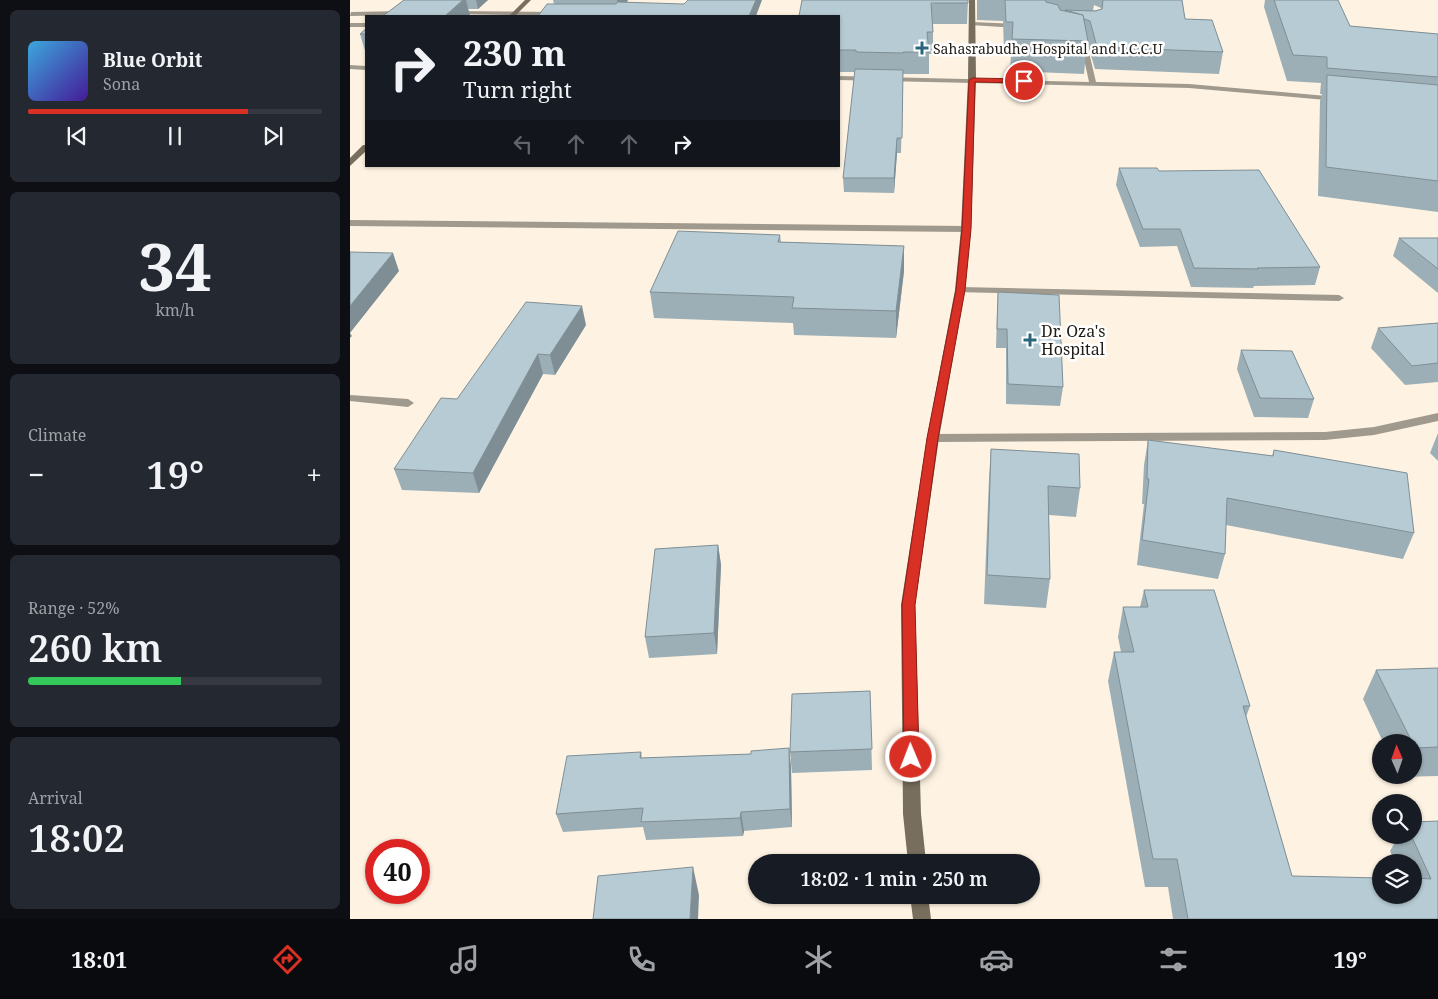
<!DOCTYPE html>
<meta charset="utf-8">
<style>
:root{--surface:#171b24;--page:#242831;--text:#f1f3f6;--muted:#9ea1a6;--line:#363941;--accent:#d93025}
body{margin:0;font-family:"Noto Serif",serif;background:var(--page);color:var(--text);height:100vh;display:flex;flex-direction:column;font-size:19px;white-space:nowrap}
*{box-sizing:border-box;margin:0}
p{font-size:16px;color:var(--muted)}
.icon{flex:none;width:28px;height:28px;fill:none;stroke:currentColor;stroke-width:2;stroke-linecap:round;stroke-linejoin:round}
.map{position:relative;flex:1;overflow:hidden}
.panel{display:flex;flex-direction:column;gap:10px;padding:10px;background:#0d0f14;width:350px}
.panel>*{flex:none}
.hud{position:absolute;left:15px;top:15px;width:475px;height:152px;border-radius:0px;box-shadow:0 1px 4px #0004;background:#171b24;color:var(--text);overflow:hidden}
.needle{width:32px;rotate:358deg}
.tools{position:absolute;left:1022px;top:734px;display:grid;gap:10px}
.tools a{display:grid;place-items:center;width:50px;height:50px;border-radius:50%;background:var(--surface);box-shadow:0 1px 4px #0004;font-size:25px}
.speed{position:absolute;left:15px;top:839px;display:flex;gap:10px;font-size:25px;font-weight:700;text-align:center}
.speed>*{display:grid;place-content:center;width:65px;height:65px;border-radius:50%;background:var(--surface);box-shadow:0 1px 4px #0004;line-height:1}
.speed .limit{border:8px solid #d22;background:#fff;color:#111}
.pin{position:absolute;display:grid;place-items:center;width:42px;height:42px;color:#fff;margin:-21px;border:2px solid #fff;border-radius:50%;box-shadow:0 1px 5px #0007}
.me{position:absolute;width:55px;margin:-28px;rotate:359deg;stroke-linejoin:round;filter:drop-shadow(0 0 4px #0008)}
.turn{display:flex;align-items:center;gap:18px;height:105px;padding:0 15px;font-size:22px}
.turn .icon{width:65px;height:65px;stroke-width:2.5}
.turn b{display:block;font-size:35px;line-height:42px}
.lanes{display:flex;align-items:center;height:48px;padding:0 15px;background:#0003;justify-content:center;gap:25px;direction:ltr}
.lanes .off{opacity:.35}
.big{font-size:38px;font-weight:600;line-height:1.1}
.panel .tile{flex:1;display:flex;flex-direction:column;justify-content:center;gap:8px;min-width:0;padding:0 18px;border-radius:8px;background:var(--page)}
.panel .dial{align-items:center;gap:0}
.dial b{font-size:65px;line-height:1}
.song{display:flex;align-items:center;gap:15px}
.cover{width:60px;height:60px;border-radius:8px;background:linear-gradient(135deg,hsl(200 70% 55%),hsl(260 70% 35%))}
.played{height:5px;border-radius:2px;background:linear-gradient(90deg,var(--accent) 75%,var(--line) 75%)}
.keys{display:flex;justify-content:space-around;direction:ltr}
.heat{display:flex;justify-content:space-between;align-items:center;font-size:28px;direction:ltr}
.charge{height:8px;border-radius:4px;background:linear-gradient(90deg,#34c759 52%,var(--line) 0)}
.trip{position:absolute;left:398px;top:854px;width:292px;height:50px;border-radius:25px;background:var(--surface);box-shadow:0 1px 4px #0004;font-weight:600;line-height:50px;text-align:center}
.dock{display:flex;height:80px;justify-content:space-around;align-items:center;background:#090b0e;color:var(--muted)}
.dock .icon{width:35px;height:35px}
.dock .active{color:var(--accent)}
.dock b{font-size:22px;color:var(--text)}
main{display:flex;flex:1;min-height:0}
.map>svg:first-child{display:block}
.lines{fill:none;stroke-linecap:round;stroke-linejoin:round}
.street{fill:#a0998d;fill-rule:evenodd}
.secondary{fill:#786e5d;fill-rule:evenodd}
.wall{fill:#9dafb6;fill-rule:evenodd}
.shaded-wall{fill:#7f8e94}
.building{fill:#b6cbd4;stroke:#7f8e94}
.route{fill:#d93025;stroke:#8d1f18}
.poi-dot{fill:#29667d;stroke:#fff;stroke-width:2}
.labels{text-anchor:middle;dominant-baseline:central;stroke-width:5;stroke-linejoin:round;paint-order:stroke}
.far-poi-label{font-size:14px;fill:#201c16;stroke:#fff;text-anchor:start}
.poi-label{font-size:16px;fill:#201c16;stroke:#fff;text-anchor:start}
</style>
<main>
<section class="panel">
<div class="tile">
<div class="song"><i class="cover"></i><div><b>Blue Orbit</b><p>Sona</p></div></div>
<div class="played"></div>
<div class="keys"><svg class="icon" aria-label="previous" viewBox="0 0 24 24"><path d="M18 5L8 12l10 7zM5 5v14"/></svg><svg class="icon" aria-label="pause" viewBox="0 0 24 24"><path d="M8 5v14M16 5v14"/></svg><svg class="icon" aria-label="next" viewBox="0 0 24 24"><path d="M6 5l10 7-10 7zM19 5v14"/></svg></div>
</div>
<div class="tile dial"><b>34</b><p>km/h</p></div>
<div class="tile"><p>Climate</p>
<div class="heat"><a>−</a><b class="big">19°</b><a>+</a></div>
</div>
<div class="tile"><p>Range · 52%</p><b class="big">260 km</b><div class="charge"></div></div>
<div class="tile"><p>Arrival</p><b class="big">18:02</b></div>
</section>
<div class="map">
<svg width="1088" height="919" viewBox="0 0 1088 919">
<rect width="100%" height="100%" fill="#fef3e2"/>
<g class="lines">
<g class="street">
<path d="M69,0h7l-20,15 -56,1 1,-4 53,-1z"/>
<path d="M100,11l107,1 3,2 -3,2 -105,-2 -2,-1z"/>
<path d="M622,22l48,2 3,2 -3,2 -50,-3 -1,-1z"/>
<rect x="0" y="23" width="16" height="4"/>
<path d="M729,40l8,4 9,38 93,2 149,13 4,2 -4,2 -149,-13 -350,-8v-4l250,6 -8,-37 -5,-3z"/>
<path d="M0,65l16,1v4l-16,-1z"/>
<path d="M0,220l616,6 5,3 -5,3 -616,-6z"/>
<path d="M610,287l379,8 5,3 -5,3 -383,-9v-4z"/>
<path d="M0,395l58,4 6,4 -6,4 -58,-6z"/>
<path d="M1088,413v8l-64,14 -49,5 -392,2 -6,-4 6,-4 392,-2 49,-5z"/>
</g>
<g class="secondary">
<path d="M175,0h6l-16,16h-6z"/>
<path d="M619,0h6l1,79 -5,150 -6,61 -26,148 -24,167 6,209 5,48h-18l-5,-48 -2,-209 26,-167 28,-148 6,-61 7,-150z"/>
<path d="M13,145h3v6l-16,15v-8z"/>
<path d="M560,895h18l3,24h-18z"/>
</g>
</g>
<g class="wall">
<path d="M54,0h84l-10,9h-10l2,7h-87z"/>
<path d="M203,0h75l-1,2 129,14 -202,-12z"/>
<path d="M618,0l-1,24h-34v30h-4v20h-26l-2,79h-4l-3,40 -50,-1 -1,-14 12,-106h-16v-56h-40z"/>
<path d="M627,0h205l3,19 38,33 -4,22 -124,-5 -8,-27 -3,32 -74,-3 1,-17 -7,-1 -1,-32 -26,-1zM744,5l7,3v1l-8,2z"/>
<path d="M915,0h73l12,26 88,8v178l-120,-16 2,-95 2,-7h-2l1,-11 -34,-2 -23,-74z"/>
<path d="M16,29v25l-6,-20z"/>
<path d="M769,168l40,3 161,96 -5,18 -61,1 -1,2 -62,-1 -14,-41 -37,1 -24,-62z"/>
<path d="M430,235l1,7 123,4v25l-8,67 -102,-3 -1,-12 -139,-5 -4,-26z"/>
<path d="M1049,238h39v55l-45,-37z"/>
<path d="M648,292l65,95 -3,19 -54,-2v-56h-10l1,-37z"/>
<path d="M1088,323v59l-33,3 -34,-37 7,-20z"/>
<path d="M236,325l-31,50 -12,-1 -64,119 -77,-3 -8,-21 63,-70z"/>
<path d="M891,350l73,49 -6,19 -54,-1 -17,-48z"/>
<path d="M1088,433v28l-8,-8z"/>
<path d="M798,440l124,16 2,-6 140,83 -11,26 -177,-34 -1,29 -7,25 -81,-14 7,-61h-2l2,-39z"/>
<path d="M641,449l89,39 -4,29 -27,-2 1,64 -4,29 -62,-4 5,-126z"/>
<path d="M368,545l3,20 -4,89 -68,4 -4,-21z"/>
<path d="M794,590l106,116 -4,11 46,159 122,19v-33h-19l-5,-11 9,-16h15l24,-14v98h-265l-5,-32h-23l-37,-206 6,-29h7l-3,-15 5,-30h17z"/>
<path d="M1088,668v108l-38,1 -1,-2h15v-33h-31l-20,-43 13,-29z"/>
<path d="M520,691l2,79 -80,3 -2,-21z"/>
<path d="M439,748l2,19 1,60 -48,4 -1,5 -97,4 -3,-13 -80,5 -7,-18 85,-62 1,6 109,-4z"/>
</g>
<g class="shaded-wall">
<path d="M113,0h3l4,16h-25z"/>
<path d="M126,0h12l-10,9z"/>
<path d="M267,0h11l-9,14z"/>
<path d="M406,0h6l-6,16h-7z"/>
<path d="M547,138v15l-3,40v-15z"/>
<path d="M554,246v25l-8,67v-27z"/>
<path d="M43,253l6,18 -49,62 2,3 -2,2v-32z"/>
<path d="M232,306l4,19 -31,50 -5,-20z"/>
<path d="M188,354l5,20 -64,119 -6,-20z"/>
<path d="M368,545l3,20 -4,89 -3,-21z"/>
<path d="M439,748l2,19 1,60 -2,-18z"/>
<path d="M391,812l3,19 -1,5 -3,-18z"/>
<path d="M343,867l6,28 -1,24h-8z"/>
</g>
<g class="building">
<path d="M54,0h59l-18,16h-62z"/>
<path d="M338,0h68l-7,16h-211l9,-12h69l2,-2 66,2z"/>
<path d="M452,0h166v3h-37l2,29h-6l2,20h-26v1l-47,-1v-2h-17v-34h-40z"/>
<path d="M655,0h40l1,2 12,3 2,5 23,5 5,26 -76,-2 1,-17h-7z"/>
<path d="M753,0h79l3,19 27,1 11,32 -126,-5 -7,-26 -6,-2 -1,-4 -18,-5 30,1 7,-2z"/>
<path d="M924,0h64l12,26 88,8v43l-111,-9v-11l-34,-2z"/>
<path d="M16,29v5h-6z"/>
<path d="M505,69l48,1 -1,68h-5l-3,40h-51z"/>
<path d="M977,75l111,10v96l-112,-14z"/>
<path d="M769,168h38l2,3 100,-1 61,97 -63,1 1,1 -64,-1 -14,-39h-37z"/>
<path d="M328,231l102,4 -2,7 126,4 -8,65 -104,-3 2,-11 -144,-5z"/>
<path d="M1049,238h39v31z"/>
<path d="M0,252l43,1 -43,53z"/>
<path d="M648,292l61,3 4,92 -55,-3 -1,-55h-10z"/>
<path d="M176,302l56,4 -32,49 -12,-1 -65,119 -79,-4 47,-71 16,1z"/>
<path d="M1088,323v40l-26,3 -34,-38z"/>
<path d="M891,350l51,1 22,48 -54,-1z"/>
<path d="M798,440l125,16 1,-6 133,23 7,60 -187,-35 -2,56 -83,-14 7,-61h-2z"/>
<path d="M641,449l88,5 1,34 -32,-2 2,93 -63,-4z"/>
<path d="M368,545l-4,88 -69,4 10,-88z"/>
<path d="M794,590h70l36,116h-7l49,170 89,2v17h33v-17l17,1 -20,-44h3v-13l24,-1v98h-250l-11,-60h-24l-39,-207h20l-11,-45h25z"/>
<path d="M1088,668v79l-23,1 -1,-2v-4h-2l-36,-72z"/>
<path d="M520,691l2,58 -82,3 2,-58z"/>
<path d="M439,748l1,61 -49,3 -1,6 -99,4 2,-14 -87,6 11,-58 74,-4 -1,6 111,-4v-3z"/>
<path d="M343,867l-3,52h-97l5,-43z"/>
</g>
<path class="route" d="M622,78l52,1 3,2 -3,2 -49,-1 -4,147 -6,61 -27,148 -23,167 4,152 -3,4 -5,2 -5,-2 -2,-4 -2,-152 25,-167 29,-148 6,-61 7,-149z"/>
<g class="poi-dot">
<path d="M569.5 40.5h5v5h5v5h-5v5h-5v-5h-5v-5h5z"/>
<path d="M677.5 332.5h5v5h5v5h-5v5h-5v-5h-5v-5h5z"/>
</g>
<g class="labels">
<g class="far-poi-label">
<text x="583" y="48">Sahasrabudhe Hospital and I.C.C.U</text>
</g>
<g class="poi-label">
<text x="691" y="331">Dr. Oza's<tspan x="691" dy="18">Hospital</tspan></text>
</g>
</g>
</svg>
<div class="tools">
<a><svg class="needle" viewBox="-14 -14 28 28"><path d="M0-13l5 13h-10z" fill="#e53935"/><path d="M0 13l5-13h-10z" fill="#9ea1a6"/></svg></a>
<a><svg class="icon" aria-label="search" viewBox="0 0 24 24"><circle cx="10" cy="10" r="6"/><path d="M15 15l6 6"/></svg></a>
<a><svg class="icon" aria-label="layers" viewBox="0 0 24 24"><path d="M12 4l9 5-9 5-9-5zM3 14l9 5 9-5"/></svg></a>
</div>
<div class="speed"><div class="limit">40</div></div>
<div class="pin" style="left:674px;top:81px;background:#d93025"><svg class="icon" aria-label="arrive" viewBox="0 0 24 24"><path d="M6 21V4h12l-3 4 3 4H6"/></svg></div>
<svg class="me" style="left:561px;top:757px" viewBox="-20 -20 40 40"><circle r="17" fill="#d93025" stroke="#fff" stroke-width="3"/><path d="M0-11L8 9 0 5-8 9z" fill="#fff"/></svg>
<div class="trip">18:02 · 1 min · 250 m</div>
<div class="hud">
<div class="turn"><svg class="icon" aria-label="right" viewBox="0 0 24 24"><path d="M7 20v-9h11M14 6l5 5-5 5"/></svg><div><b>230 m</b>Turn right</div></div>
<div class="lanes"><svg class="icon off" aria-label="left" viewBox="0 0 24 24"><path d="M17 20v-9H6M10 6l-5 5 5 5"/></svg><svg class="icon off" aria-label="ahead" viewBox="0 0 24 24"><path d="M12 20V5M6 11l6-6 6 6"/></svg><svg class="icon off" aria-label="ahead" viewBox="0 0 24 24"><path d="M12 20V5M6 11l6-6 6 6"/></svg><svg class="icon" aria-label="right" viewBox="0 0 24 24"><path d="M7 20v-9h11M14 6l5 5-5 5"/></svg></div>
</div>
</div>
</main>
<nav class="dock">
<b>18:01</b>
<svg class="icon active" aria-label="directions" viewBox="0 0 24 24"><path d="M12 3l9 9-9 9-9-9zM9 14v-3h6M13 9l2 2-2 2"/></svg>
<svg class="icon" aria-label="music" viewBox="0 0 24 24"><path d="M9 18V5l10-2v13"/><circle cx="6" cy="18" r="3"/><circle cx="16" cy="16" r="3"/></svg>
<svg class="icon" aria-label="phone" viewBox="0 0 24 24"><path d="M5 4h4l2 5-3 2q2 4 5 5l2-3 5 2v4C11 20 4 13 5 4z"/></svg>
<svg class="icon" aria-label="climate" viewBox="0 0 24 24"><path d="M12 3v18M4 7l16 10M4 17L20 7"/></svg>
<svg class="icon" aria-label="car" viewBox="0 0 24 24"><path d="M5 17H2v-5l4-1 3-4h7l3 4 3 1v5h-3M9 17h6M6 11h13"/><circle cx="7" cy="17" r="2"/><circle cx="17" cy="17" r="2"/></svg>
<svg class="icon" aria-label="filters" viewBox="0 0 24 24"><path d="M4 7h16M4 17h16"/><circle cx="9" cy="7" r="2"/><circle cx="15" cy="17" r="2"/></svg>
<b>19°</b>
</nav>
